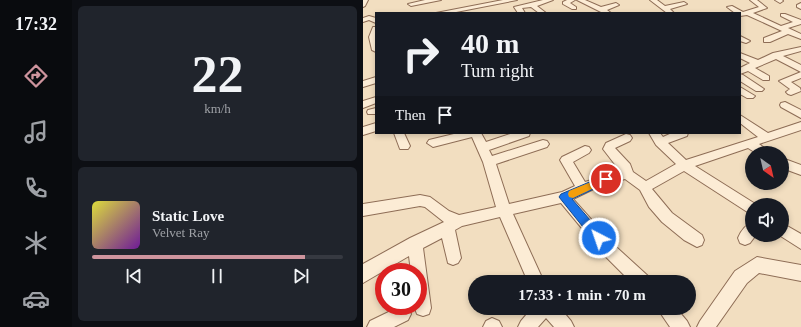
<!DOCTYPE html>
<meta charset="utf-8">
<style>
:root{--surface:#171b24;--page:#20242c;--text:#f1f3f6;--muted:#9ea1a6;--line:#363941;--accent:#ce949d}
body{margin:0;font-family:"Times New Roman",serif;background:var(--page);color:var(--text);height:100vh;display:flex;flex-direction:column;font-size:15px;white-space:nowrap}
*{box-sizing:border-box;margin:0}
p{font-size:13px;color:var(--muted)}
.icon{flex:none;width:22px;height:22px;fill:none;stroke:currentColor;stroke-width:2;stroke-linecap:round;stroke-linejoin:round}
.map{position:relative;flex:1;overflow:hidden}
.side{display:flex;flex-direction:column;gap:6px;padding:6px;background:#0d0f14;width:291px}
.side>*{flex:none}
.guide{position:absolute;left:12px;top:12px;width:366px;height:122px;border-radius:0px;box-shadow:0 2px 6px #0003;background:#171b24;color:var(--text);overflow:hidden}
.needle{width:26px;rotate:146deg}
.controls{position:absolute;left:382px;top:146px;display:grid;gap:8px}
.controls a{display:grid;place-items:center;width:44px;height:44px;border-radius:50%;background:var(--surface);box-shadow:0 2px 6px #0003;font-size:20px}
.speed{position:absolute;left:12px;top:263px;display:flex;gap:8px;font-size:20px;font-weight:700;text-align:center}
.speed>*{display:grid;place-content:center;width:52px;height:52px;border-radius:50%;background:var(--surface);box-shadow:0 2px 6px #0003;line-height:1}
.speed .limit{border:6px solid #d22;background:#fff;color:#111}
.pin{position:absolute;display:grid;place-items:center;width:34px;height:34px;color:#fff;margin:-17px;border:2px solid #fff;border-radius:50%;box-shadow:0 1px 4px #0007}
.me{position:absolute;width:44px;margin:-22px;rotate:319deg;stroke-linejoin:round;filter:drop-shadow(0 0 3px #0008)}
.turn{display:flex;align-items:center;gap:14px;height:84px;padding:0 20px;font-size:18px}
.turn .icon{width:52px;height:52px;stroke-width:2.5}
.turn b{display:block;font-size:28px;line-height:34px}
.then{display:flex;align-items:center;height:38px;padding:0 20px;background:#0003;gap:8px;font-size:15px}
.side .tile{flex:1;display:flex;flex-direction:column;justify-content:center;gap:6px;min-width:0;padding:0 14px;border-radius:6px;background:var(--page)}
.side .dial{align-items:center;gap:0}
.dial b{font-size:52px;line-height:1}
.song{display:flex;align-items:center;gap:12px}
.cover{width:48px;height:48px;border-radius:6px;background:linear-gradient(135deg,hsl(60 70% 55%),hsl(280 70% 35%))}
.played{height:4px;border-radius:2px;background:linear-gradient(90deg,var(--accent) 85%,var(--line) 85%)}
.keys{display:flex;justify-content:space-around;direction:ltr}
.trip{position:absolute;left:105px;top:275px;width:228px;height:40px;border-radius:20px;background:var(--surface);box-shadow:0 2px 6px #0003;font-weight:800;line-height:40px;text-align:center}
main{display:flex;flex:1;min-height:0}
.tab-bar{display:flex;flex-direction:column;width:72px;justify-content:space-around;align-items:center;background:#090b0e;color:var(--muted)}
.tab-bar .icon{width:28px;height:28px}
.tab-bar .selected{color:var(--accent)}
.tab-bar b{font-size:18px;color:var(--text)}
.map>svg:first-child{display:block}
.lines{fill:none;stroke-linecap:round;stroke-linejoin:round}
.minor-casing{stroke:#8e6d56;stroke-width:2}
.minor{fill:#fcecd5;fill-rule:evenodd}
.route{fill:#1a73e8;stroke:#114b97}
.slow{fill:#f59e0b}
</style>
<main>
<nav class="tab-bar">
<b>17:32</b>
<svg class="icon selected" aria-label="directions" viewBox="0 0 24 24"><path d="M12 3l9 9-9 9-9-9zM9 14v-3h6M13 9l2 2-2 2"/></svg>
<svg class="icon" aria-label="music" viewBox="0 0 24 24"><path d="M9 18V5l10-2v13"/><circle cx="6" cy="18" r="3"/><circle cx="16" cy="16" r="3"/></svg>
<svg class="icon" aria-label="phone" viewBox="0 0 24 24"><path d="M5 4h4l2 5-3 2q2 4 5 5l2-3 5 2v4C11 20 4 13 5 4z"/></svg>
<svg class="icon" aria-label="climate" viewBox="0 0 24 24"><path d="M12 3v18M4 7l16 10M4 17L20 7"/></svg>
<svg class="icon" aria-label="car" viewBox="0 0 24 24"><path d="M5 17H2v-5l4-1 3-4h7l3 4 3 1v5h-3M9 17h6M6 11h13"/><circle cx="7" cy="17" r="2"/><circle cx="17" cy="17" r="2"/></svg>
</nav>
<section class="side">
<div class="tile dial"><b>22</b><p>km/h</p></div>
<div class="tile">
<div class="song"><i class="cover"></i><div><b>Static Love</b><p>Velvet Ray</p></div></div>
<div class="played"></div>
<div class="keys"><svg class="icon" aria-label="previous" viewBox="0 0 24 24"><path d="M18 5L8 12l10 7zM5 5v14"/></svg><svg class="icon" aria-label="pause" viewBox="0 0 24 24"><path d="M8 5v14M16 5v14"/></svg><svg class="icon" aria-label="next" viewBox="0 0 24 24"><path d="M6 5l10 7-10 7zM19 5v14"/></svg></div>
</div>
</section>
<div class="map">
<svg width="438" height="327" viewBox="0 0 438 327">
<rect width="100%" height="100%" fill="#f2dec0"/>
<g class="lines">
<g class="minor-casing">
<g id="minor">
<path d="M0,0h5l-3,6 -2,1z"/>
<path d="M62,0h16l-30,6 -3,-2z"/>
<path d="M140,0h14l-66,13h-15z"/>
<path d="M180,0h10l-16,6 9,7h-7l-8,-6 -9,1 3,5h-7l-4,-6z"/>
<path d="M204,0h8l-5,3 6,4v2h-4l-9,-5v-2z"/>
<path d="M214,0h8l16,7 15,-4 3,2 -12,5 4,3h-8z"/>
<path d="M287,0h7l8,6 19,-4 3,2 -17,5 4,4h-7z"/>
<path d="M387,0h7l10,8 -14,5 28,13 12,-4 -12,-6v-2h4l16,6v4l-13,4 13,6v5l-13,-5 -18,8h-6v-4l18,-7 -35,-16 -7,1v-3h-5l-8,-6 5,-1 11,6 16,-5z"/>
<path d="M412,0h7l1,1 -3,2z"/>
<path d="M438,3v6l-4,-2v-2z"/>
<path d="M6,16l7,2v5l-7,-3 -6,2v-4z"/>
<path d="M10,27h3v25l-4,-2 -3,-13z"/>
<path d="M377,36l10,5 -4,2 -6,-2z"/>
<path d="M438,47v4l-18,5 18,9v7l-25,-13 -21,9 14,8v4h-6l-15,-9 -8,3v-6l10,-5 -10,-5v-5l18,7 15,-7z"/>
<path d="M438,72v6l-10,4 9,6 1,3 -10,4 -3,-1 -2,-2 4,-3 -11,-8z"/>
<path d="M377,74l3,1 21,14 -2,2h-6l-16,-10z"/>
<path d="M13,77v6l-13,4v-6z"/>
<path d="M377,87l15,9 -2,2h-6l-7,-4z"/>
<path d="M13,97v6l-13,5v-7z"/>
<path d="M422,102l16,8v8l-20,-11 -1,-2 1,-2z"/>
<path d="M13,108v6h-8l-1,-2 1,-2z"/>
<path d="M377,115l28,18 33,-11v8l-42,14 12,9h-15l-8,-5 -53,18 62,39h-5v10l-68,-44 -32,18 20,24 30,22 2,5 -2,5 -5,2 -13,-7 -22,-18 -13,-15 -9,-17 -15,-11 -25,7 -27,13 41,46 34,31 2,6h-19l-27,-27 -43,-52 -48,11 31,68h-16l-28,-65 -38,9 -7,4 6,28 -3,5 -5,2 -5,-2 -6,-25 -19,10 8,60 -2,6 -6,2 -6,-2 -3,-8h4v-34h-7l-2,-16 -46,27v-19l47,-26 34,-16 -19,-15 -5,-1 -57,10v-12l57,-9 10,2 19,14 10,4 37,-8 -13,-45 -11,-25 -39,10 -6,-4 2,-3 29,-7h23l5,9 27,-9h17l-1,3 -40,14 3,6 51,-16 4,1 2,3 -2,3 -51,17 13,40 53,-12 13,-6 -15,-26 2,-3 23,-11 4,1 2,3 -2,3 -16,9 12,20 35,-11 -17,-22 3,-6 20,-9 4,1 2,3 -2,3 -15,7 15,16 3,8 13,9 30,-17 -20,-19 -7,-12h11l3,4 9,-4h16l-1,3 -19,7 18,17 72,-23 -18,-14z"/>
<path d="M13,123v8l-13,4v-8z"/>
<path d="M31,133h10l6,13 -2,3h-8z"/>
<path d="M419,158l19,7v10l-19,-7z"/>
<path d="M389,223v12h4l-6,8 -5,2 -5,-2 -2,-5c3,-7 7,-13 14,-15z"/>
<path d="M419,223l19,11v15l-22,-14h3z"/>
<path d="M394,257l44,8v16l-42,-8 -12,10 -31,44h-19l3,-6 35,-50z"/>
<path d="M38,306l7,2 3,6 -3,6 -14,7h-27l3,-6z"/>
<path d="M169,308h28l11,13 3,6h-20l-8,-9 -8,9h-20l3,-6z"/>
<path d="M294,308h19l11,13 3,6h-20z"/>
<path d="M129,318l7,3 3,6h-19l3,-6z"/>
</g>
</g>
<use href="#minor" class="minor"/>
</g>
<path class="route" d="M243,175l3,2v5l-37,17 31,36 1,3 -1,4 -4,1 -4,-1 -36,-45 2,-3z"/>
<path class="slow" d="M228,182l3,1 1,3 -1,2 -21,10 -4,-1 -1,-3 1,-3z"/>
</svg>
<div class="controls">
<a><svg class="needle" viewBox="-14 -14 28 28"><path d="M0-13l5 13h-10z" fill="#e53935"/><path d="M0 13l5-13h-10z" fill="#9ea1a6"/></svg></a>
<a><svg class="icon" aria-label="sound" viewBox="0 0 24 24"><path d="M4 9h4l5-4v14l-5-4H4zM17 9q2 3 0 6"/></svg></a>
</div>
<div class="speed"><div class="limit">30</div></div>
<div class="pin" style="left:243px;top:179px;background:#d93025"><svg class="icon" aria-label="arrive" viewBox="0 0 24 24"><path d="M6 21V4h12l-3 4 3 4H6"/></svg></div>
<svg class="me" style="left:236px;top:238px" viewBox="-20 -20 40 40"><circle r="17" fill="#1a73e8" stroke="#fff" stroke-width="3"/><path d="M0-11L8 9 0 5-8 9z" fill="#fff"/></svg>
<div class="trip">17:33 · 1 min · 70 m</div>
<div class="guide">
<div class="turn"><svg class="icon" aria-label="right" viewBox="0 0 24 24"><path d="M7 20v-9h11M14 6l5 5-5 5"/></svg><div><b>40 m</b>Turn right</div></div>
<div class="then">Then<svg class="icon" aria-label="arrive" viewBox="0 0 24 24"><path d="M6 21V4h12l-3 4 3 4H6"/></svg></div>
</div>
</div>
</main>
